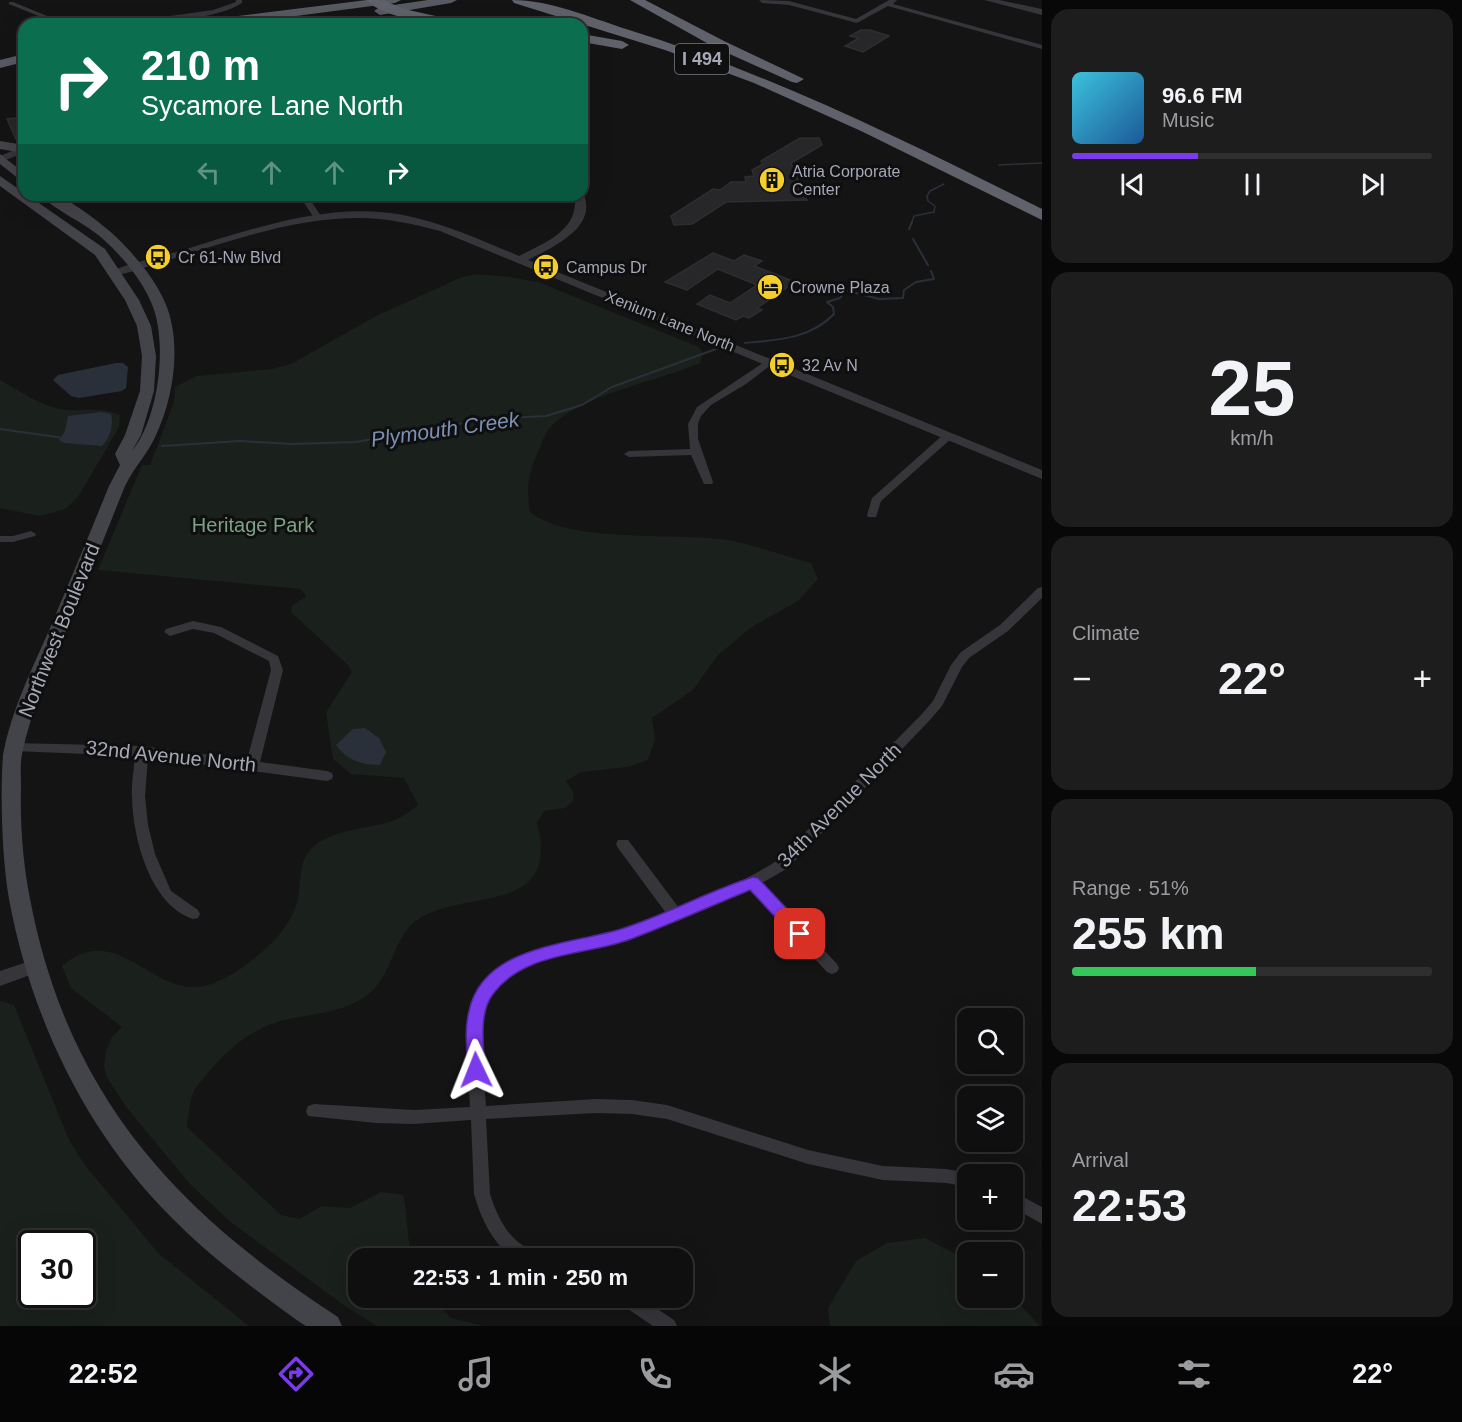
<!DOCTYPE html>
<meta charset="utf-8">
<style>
:root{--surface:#0f0f10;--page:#1d1d1e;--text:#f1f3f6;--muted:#9b9c9f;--line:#2f2f30;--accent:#7c3aed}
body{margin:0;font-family:Helvetica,sans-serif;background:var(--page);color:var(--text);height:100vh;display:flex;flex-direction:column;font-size:22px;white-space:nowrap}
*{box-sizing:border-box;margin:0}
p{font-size:20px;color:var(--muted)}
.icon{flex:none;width:33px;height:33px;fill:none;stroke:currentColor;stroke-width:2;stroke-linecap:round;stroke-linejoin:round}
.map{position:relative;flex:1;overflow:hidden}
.sheet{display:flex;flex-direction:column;gap:9px;padding:9px;background:#080809;width:420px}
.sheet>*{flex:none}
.top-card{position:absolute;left:18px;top:18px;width:570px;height:183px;border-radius:18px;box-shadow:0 6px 24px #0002,0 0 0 2px var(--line);background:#0b6e4f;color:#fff;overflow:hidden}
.tools{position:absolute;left:957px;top:1008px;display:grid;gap:12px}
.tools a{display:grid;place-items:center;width:66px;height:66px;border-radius:12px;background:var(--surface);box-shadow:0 6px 24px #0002,0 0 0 2px var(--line);font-size:30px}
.speed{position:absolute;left:18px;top:1230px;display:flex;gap:12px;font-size:30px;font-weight:700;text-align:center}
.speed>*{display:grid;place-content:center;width:78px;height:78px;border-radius:50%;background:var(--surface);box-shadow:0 6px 24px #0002,0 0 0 2px var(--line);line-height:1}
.speed .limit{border:3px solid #111;border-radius:9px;background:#fff;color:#111}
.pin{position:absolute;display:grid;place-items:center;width:51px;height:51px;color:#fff;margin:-26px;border-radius:12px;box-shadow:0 3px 9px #0006}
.me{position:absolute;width:66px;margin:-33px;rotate:358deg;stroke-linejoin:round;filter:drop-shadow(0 0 4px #0008)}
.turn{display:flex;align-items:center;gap:21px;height:126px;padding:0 24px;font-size:27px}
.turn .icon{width:78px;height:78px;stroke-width:2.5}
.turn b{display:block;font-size:42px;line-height:51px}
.lanes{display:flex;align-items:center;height:57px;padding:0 24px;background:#0003;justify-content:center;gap:30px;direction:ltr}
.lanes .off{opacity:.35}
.big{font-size:45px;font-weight:700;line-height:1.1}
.sheet .card{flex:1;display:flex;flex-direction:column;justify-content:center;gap:9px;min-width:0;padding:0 21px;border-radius:18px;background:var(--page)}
.sheet .dial{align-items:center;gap:0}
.dial b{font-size:78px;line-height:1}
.song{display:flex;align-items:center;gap:18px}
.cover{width:72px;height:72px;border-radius:9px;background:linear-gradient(135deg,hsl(190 70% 55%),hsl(210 70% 35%))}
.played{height:6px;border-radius:3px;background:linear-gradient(90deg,var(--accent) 35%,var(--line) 35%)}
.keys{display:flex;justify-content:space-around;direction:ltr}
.heat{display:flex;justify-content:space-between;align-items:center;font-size:33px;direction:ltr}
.charge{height:9px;border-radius:4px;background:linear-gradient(90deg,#34c759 51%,var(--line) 0)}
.trip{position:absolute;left:348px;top:1248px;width:345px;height:60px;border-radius:18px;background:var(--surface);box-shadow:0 6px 24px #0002,0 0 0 2px var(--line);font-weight:700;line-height:60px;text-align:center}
.menu{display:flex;height:96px;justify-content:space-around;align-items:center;background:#060606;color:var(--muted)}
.menu .icon{width:42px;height:42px}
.menu .current{color:var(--accent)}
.menu b{font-size:27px;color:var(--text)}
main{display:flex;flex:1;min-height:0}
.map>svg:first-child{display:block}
.green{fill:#1a201c;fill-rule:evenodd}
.water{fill:#2a3039}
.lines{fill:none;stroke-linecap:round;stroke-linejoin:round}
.stream-far1{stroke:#2a3039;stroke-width:1.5}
.stream{stroke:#2a3039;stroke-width:2}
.building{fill:#272729;stroke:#2e2e31;stroke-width:1.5}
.minor{fill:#35353a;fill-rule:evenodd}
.tertiary{fill:#35353a;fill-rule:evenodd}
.secondary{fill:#43434a;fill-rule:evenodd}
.trunk{fill:#585a62;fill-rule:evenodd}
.motorway{fill:#60626b;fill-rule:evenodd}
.route{fill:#7c3aed;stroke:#51269a;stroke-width:1.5}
.labels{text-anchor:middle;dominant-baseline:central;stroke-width:6;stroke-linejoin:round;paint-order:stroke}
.far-poi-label{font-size:16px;fill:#a5a8b6;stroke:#0f0f10;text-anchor:start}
.far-street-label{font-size:16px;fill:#a5a8b6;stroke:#0f0f10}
.shield{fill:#0f0f10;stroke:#787a84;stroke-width:1.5}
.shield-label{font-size:18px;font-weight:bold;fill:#a5a8b6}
.park-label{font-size:20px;fill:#7ca183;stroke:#0f0f10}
.street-label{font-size:20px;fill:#a5a8b6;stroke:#0f0f10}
.water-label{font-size:21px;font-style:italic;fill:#7b90b2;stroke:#0f0f10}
</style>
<main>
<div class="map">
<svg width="1042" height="1326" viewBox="0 0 1042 1326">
<rect width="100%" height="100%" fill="#141415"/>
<g class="green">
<path d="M477,274l32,3 29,5 161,65 4,7 -3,9c-41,18 -124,33 -151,66 -5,6 -8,17 -12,25 -9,21 -11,35 -7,58 40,32 144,20 197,28 28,5 57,16 84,23l7,16 -20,22 -45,25 -35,29 -25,35 -41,28 3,22 -7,20 -21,7 -46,5 -15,9 8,12 -1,8 -8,7 -21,3 -7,12c24,92 -69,66 -117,95 -27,16 -26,54 -49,74 -23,20 -54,21 -82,27 -34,7 -60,28 -81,54 -4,6 -11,12 -14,18 -5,10 -5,25 -7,36l94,88 18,4 23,-13 28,2 31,-16 22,3c5,21 3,43 10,63h-55v40h75l18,20 32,8h-106l-32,-20 -113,-83 -41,-38 -64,-77 -21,-32 -2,-10 2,-15 6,-14 10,-10 -51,-39 -9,-22c58,-50 94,41 152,17 31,-13 73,-46 83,-80 5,-17 0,-38 13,-53 20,-22 59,-20 85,-30 8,-3 16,-10 23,-15l-14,-27 -53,-4 -18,-15 -7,-47 26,-40 -3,-6 -58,-54 1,-6 14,-10 -5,-7 -203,-19 44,-105h8l24,-63 1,-15 22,-11 75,-7 21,-6 83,-47 86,-39z"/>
<path d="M0,380c18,10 39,25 60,29 22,4 37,-4 60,6l-1,12 -41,70 -13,12 -25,7 -40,-8z"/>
<path d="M0,1001l14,4 55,135 18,28 72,86 90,72h-249zM32,1244h50v50h-50z"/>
<path d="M925,1238l42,22 1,38 45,-1 27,29h-210l-2,-18 28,-47 31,-18z"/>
</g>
<g class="water">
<path d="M116,363h7l5,4 -2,21 -4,3 -43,7 -8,-2 -18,-16 5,-5z"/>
<path d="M101,412l10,2c3,11 -1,24 -9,32l-38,-3 -5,-3 6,-9 3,-15z"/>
<path d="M365,728l14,10 7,14 -6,13c-18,0 -32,-4 -44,-20l17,-16z"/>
</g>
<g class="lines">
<g class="stream-far1">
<path d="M999,165l43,-2"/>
<path d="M911,224l3,-8 20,-4 1,-6 -7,-5 -1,-5 3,-5 14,-7"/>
</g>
<g class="stream">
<path d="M909,229l3,-7"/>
<path d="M913,239l15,26"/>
<path d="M745,343c33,-3 65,-4 89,-29l-1,-7 -6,-5 13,-4 5,-8 34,9 24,-1 1,-8 12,-8 18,-3 -3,-8"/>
<path d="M0,429l64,9"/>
<path d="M162,446l78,-5 51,3 65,-2 131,-23 59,-3 36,-11 30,-18 104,-38"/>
</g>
</g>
<g class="building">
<path d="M861,30h9l19,6 -26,16 -18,-6 14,-8 -9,-2z"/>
<path d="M24,117v24l-8,-2 -9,-20z"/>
<path d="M800,138h19l3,7 -31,18 16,37 -81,2 -34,22 -18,1 -3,-9 42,-27 7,1 11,-8h15l-1,-5 9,-1 -2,-6 11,-6 -2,-3z"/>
<path d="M713,253l21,8 10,-6 18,6 -8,5 41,16 -38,26 5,2 -13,8 -6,-2 -7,4 -39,-16 13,-9 20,8 27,-18 -39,-16 -31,21 -22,-8z"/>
</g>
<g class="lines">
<g class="minor">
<path d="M236,0h6v3c-24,16 -88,21 -118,21l3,-2 86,-12 23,-8z"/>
<path d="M759,0l30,1 67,18 33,-19h8l-4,4 149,41v4l-154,-43 -31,17 -68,-18 -27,-2z"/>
<path d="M9,2h4l54,22h-9l-49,-20z"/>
<path d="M299,195h8l14,21 -1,2h-6z"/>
<path d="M769,359l5,3 -2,2 -26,20 -35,21 -10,11 -3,8v15l15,43 -1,2h-8l-13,-29 -62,2 -5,-3 5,-3 61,-2 -2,-25 9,-17z"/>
<path d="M948,433l4,1v4l-71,63 -5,16h-8l-1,-2 5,-17 72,-64z"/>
<path d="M31,531l5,3 -1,2 -22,6h-13v-6h13z"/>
<path d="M1042,587v11l-34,33 -39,27 -7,9 -20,39 -13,15 -141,147 -26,15 75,81 2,4 -2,4 -5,2 -5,-2 -77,-83c-38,18 -78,35 -117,49 -43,15 -121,15 -143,60 -15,30 -6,75 -4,108l110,-7 36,1 35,5 141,45 75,16 63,3 27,5h-5v13l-22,-4 -63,-3 -75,-16 -141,-45 -35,-5 -36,-1 -110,6 4,75c6,18 13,35 27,47 7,6 15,9 18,17h-22c-21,-16 -32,-39 -39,-64l-3,-74 -57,4 -38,-1 -68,-7 -2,-5 2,-5 6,-2 100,6 56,-3c-1,-23 -6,-62 -3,-83 13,-75 84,-75 144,-90 19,-6 37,-14 55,-21l-48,-65 -2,-4 2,-4h10l51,68c34,-13 68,-28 99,-48l143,-145 12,-14 18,-36 10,-13 39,-27 38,-37z"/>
<path d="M193,621l28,6 57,29 5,14 -23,92 67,9 5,2 1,3 -1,3 -5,2 -179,-24 -3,39 3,29 7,29 16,37 27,19 2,4 -2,4 -5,1c-43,-14 -60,-81 -61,-121 -1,-14 2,-28 3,-42l-121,-5 -4,-1 -2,-3 2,-3 4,-1 128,3 105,14 24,-90 -2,-9 -55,-28 -21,-4 -23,7 -6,-4 2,-3z"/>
<path d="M1012,1191l30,16v17l-30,-17z"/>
<path d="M612,1298h29l33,22 3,6h-24l-25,-17 -13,-5z"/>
</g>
<g class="tertiary">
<path d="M984,0h15l43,9v6z"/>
<path d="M24,146v7l-24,9v-6z"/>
<path d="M583,193c16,34 -30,54 -55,67l514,210v9l-602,-248c-27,-7 -53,-13 -81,-13 -82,0 -162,36 -240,57l-4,1 -6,-3c10,-8 59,-18 74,-23 70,-21 146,-49 220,-35 40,8 78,25 116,41 26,-13 62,-27 55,-61h8z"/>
<path d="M27,962l6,2 3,5 -3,5 -33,12v-15z"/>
</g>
<g class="secondary">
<path d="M0,141l24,4v8l-24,-4z"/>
<path d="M0,154l24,19v10l-24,-19z"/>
<path d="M0,176l105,73 34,51 12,26 5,30 -2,35 -13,44 -9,16c26,-32 35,-102 22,-141 -8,-25 -30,-52 -50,-70 -18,-17 -49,-29 -63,-45 4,0 10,-1 14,0 13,3 49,30 60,41 20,19 44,47 53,74 13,39 5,89 -12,125 -8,19 -22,32 -31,51 -19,47 -37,93 -57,140 -17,41 -37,84 -46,128 -2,11 -1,23 -1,34 -1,37 2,75 9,111 38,197 145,312 308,418l4,9h-36l-8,-5c-44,-32 -89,-65 -127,-104 -85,-85 -140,-199 -162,-318 -7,-40 -9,-104 -6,-144 8,-44 29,-86 47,-127 20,-47 40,-95 59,-142l11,-21 -5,-11 10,-19 15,-44 2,-35 -5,-30 -12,-26 -30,-45 -95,-69z"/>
</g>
<g class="trunk">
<path d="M367,0h34l-6,3 -161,21h-34l6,-4z"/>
<path d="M428,0h29l-6,3 -71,12 -6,-4 6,-4z"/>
<path d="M24,54v8l-24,6v-8z"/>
</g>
<g class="motorway">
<path d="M366,0h17l21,9 54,12 1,3c-25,0 -74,-5 -93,-24z"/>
<path d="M512,0c38,0 77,17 114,29 145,45 280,112 416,180v11l-181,-89 -107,-48 -89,-33 -151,-47z"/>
<path d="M630,0h15l79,41 80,38 -7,4 -5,-1 -78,-35z"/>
<path d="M582,34l40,7 7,4 -7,4 -40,-7z"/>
</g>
</g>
<path class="route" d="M753,877l5,1 48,51 2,5 -2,4 -6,2 -5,-2 -45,-48c-39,16 -79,34 -119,49 -45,17 -106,12 -138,55 -15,20 -9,52 -8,76l-3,5 -6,2 -6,-2 -2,-5c-1,-20 -4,-40 1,-59 14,-66 101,-66 152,-82 45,-14 87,-38 132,-52z"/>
<defs>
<g id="building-disc" transform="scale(1.35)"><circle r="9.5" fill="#f4ce2d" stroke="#0f0f10"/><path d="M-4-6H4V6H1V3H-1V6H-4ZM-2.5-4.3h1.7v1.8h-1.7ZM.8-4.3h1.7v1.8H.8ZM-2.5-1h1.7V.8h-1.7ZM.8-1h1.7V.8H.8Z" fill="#111"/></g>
<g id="bus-disc" transform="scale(1.35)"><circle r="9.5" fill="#f4ce2d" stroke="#0f0f10"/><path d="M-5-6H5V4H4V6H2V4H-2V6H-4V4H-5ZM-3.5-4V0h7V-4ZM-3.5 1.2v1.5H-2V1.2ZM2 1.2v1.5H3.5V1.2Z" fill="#111"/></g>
<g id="hotel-disc" transform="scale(1.35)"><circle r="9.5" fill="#f4ce2d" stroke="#0f0f10"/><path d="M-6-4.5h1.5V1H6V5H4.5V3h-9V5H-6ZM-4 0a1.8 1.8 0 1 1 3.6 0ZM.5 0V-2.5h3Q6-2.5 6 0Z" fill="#111"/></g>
</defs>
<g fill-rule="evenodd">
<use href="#building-disc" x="772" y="180"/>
<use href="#bus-disc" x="158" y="257"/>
<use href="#bus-disc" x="546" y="267"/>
<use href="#hotel-disc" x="770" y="287"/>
<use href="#bus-disc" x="782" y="365"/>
</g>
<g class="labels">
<g class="far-poi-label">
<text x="792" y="171">Atria Corporate<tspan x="792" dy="18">Center</tspan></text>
<text x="178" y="257">Cr 61-Nw Blvd</text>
<text x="566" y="267">Campus Dr</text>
<text x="790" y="287">Crowne Plaza</text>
<text x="802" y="365">32 Av N</text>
</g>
<g class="far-street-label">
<text transform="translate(670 321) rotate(22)">Xenium Lane North</text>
</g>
<rect class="shield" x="675" y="44" width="54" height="30" rx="4.5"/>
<g class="shield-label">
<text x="702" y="59">I 494</text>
</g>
<g class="park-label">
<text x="253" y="525">Heritage Park</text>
</g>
<g class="street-label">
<text transform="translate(59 630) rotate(-68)">Northwest Boulevard</text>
<text transform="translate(171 756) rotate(6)">32nd Avenue North</text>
<text transform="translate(839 805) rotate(-45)">34th Avenue North</text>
</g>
<g class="water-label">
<text transform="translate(445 429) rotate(-8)">Plymouth Creek</text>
</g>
</g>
</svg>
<div class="tools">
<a><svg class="icon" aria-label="search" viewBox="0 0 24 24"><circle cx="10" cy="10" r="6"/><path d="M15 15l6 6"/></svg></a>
<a><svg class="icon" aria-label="layers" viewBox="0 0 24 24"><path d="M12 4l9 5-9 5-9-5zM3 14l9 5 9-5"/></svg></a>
<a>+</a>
<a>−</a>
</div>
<div class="speed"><div class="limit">30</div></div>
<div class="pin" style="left:800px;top:934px;background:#d93025"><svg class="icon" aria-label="arrive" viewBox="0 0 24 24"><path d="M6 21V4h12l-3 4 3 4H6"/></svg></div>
<svg class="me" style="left:476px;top:1070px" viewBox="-20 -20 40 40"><path d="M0-17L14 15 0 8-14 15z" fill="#7c3aed" stroke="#fff" stroke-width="4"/></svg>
<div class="trip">22:53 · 1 min · 250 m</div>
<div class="top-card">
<div class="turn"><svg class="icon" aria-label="right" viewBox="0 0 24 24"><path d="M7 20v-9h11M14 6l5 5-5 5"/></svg><div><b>210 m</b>Sycamore Lane North</div></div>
<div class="lanes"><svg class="icon off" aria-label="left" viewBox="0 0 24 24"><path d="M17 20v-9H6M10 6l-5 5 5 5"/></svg><svg class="icon off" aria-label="ahead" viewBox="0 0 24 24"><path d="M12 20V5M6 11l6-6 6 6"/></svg><svg class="icon off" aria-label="ahead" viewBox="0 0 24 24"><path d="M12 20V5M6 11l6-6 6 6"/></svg><svg class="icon" aria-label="right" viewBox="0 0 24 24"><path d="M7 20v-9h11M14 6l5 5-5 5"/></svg></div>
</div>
</div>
<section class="sheet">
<div class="card">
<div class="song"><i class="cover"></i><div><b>96.6 FM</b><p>Music</p></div></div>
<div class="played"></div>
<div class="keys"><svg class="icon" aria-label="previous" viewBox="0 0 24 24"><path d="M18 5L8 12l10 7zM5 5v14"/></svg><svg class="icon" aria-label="pause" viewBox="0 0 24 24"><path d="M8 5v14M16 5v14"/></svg><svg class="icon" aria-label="next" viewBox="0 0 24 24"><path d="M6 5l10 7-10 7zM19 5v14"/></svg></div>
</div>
<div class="card dial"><b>25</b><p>km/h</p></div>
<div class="card"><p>Climate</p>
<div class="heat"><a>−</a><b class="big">22°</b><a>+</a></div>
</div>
<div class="card"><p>Range · 51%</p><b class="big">255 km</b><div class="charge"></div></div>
<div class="card"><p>Arrival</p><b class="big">22:53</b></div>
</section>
</main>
<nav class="menu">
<b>22:52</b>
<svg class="icon current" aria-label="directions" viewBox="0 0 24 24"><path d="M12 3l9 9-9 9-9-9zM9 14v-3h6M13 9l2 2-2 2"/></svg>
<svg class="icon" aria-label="music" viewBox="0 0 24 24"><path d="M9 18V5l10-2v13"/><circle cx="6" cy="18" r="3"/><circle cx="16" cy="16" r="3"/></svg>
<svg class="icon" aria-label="phone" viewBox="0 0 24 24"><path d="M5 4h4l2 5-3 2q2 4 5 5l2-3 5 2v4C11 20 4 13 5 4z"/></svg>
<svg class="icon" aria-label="climate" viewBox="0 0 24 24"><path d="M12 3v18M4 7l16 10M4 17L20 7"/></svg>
<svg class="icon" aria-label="car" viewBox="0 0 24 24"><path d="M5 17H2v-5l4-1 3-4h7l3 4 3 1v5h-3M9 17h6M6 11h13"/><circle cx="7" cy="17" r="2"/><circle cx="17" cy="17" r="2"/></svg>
<svg class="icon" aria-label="filters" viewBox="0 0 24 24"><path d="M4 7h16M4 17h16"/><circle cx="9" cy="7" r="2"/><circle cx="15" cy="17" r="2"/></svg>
<b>22°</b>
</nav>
